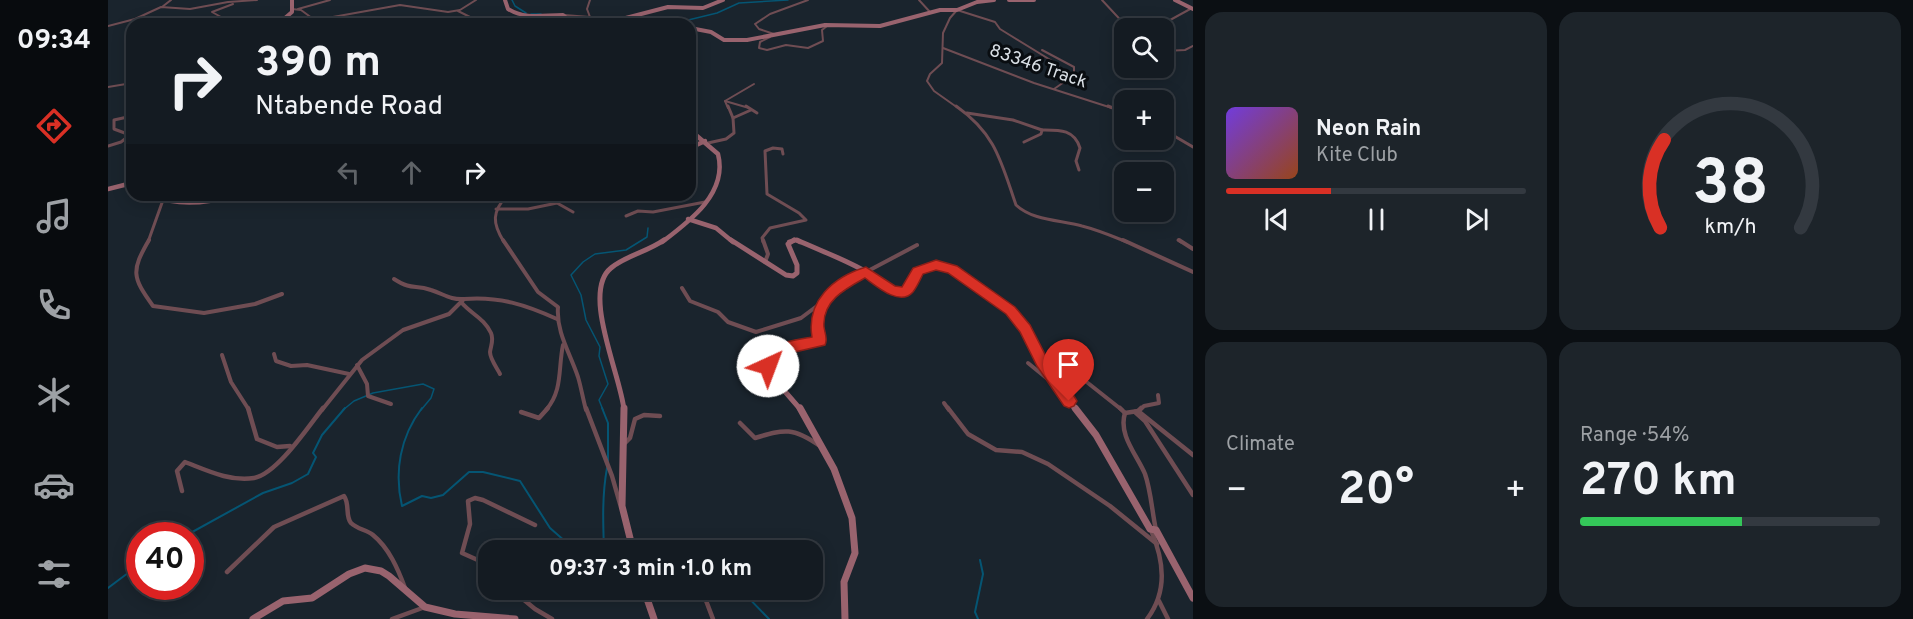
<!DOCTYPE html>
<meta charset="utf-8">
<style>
:root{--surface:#141b22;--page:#1d242a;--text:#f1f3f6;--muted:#9da1a5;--line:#333940;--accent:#d93025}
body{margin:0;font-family:Overpass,sans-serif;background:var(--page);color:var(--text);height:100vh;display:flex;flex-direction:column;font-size:22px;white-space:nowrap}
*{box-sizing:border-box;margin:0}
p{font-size:20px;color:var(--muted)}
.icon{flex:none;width:33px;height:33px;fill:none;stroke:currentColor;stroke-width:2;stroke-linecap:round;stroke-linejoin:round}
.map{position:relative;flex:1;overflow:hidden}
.drawer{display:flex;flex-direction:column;gap:12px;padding:12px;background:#0b0f13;width:720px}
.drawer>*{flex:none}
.top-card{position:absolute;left:18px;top:18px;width:570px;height:183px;border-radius:18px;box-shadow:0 3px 15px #0003,0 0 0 2px var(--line);background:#141b22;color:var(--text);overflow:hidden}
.buttons{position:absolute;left:1006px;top:18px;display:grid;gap:12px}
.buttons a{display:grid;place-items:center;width:60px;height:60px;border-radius:12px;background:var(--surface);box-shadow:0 3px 15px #0003,0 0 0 2px var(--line);font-size:30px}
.speed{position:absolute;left:18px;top:522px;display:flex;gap:12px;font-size:30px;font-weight:700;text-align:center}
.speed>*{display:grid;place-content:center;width:78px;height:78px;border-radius:50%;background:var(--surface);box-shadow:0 3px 15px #0003,0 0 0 2px var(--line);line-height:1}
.speed .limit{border:9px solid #d22;background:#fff;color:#111}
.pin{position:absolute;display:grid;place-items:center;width:51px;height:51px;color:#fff;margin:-62px -26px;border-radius:50% 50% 50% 0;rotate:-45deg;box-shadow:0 0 6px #0007}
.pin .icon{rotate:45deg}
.me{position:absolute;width:66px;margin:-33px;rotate:43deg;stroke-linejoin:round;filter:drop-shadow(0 0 4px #0008)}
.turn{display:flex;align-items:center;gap:21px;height:126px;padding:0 30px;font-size:27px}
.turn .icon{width:78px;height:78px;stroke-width:2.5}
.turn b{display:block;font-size:42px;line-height:51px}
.lanes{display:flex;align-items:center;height:57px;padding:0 30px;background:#0003;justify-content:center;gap:30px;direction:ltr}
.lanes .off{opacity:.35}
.big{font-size:45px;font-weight:700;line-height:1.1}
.drawer .tile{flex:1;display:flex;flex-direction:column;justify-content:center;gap:9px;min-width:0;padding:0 21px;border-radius:18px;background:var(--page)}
.drawer .dial{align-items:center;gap:0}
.dial svg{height:156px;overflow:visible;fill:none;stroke:var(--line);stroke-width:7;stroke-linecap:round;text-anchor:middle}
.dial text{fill:var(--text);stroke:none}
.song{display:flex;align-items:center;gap:18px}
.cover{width:72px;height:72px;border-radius:9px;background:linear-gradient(135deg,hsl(260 70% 55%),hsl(20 70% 35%))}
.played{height:6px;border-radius:3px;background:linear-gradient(90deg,var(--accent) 35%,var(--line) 35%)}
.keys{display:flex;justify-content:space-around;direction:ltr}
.heat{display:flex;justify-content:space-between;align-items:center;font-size:33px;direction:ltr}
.charge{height:9px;border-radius:4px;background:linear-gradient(90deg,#34c759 54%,var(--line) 0)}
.drawer .tiles{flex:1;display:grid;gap:12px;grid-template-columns:repeat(2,1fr)}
.trip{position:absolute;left:370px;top:540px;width:345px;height:60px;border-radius:18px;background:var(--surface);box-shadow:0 3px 15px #0003,0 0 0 2px var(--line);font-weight:700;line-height:60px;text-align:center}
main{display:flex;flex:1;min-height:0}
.menu{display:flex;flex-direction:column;width:108px;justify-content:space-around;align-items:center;background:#080b0e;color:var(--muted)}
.menu .icon{width:42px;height:42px}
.menu .current{color:var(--accent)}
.menu b{font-size:27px;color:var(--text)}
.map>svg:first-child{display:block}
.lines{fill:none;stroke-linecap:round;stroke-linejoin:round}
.stream-far1{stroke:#055573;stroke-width:1.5}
.stream{stroke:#055573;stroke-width:2}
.street-far3{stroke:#6f4d53;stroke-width:2}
.street-far2{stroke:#6f4d53;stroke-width:3}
.street-far1{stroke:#6f4d53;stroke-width:4}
.street{stroke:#6f4d53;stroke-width:4.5}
.secondary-far3{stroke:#99636e;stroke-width:4}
.secondary-far2{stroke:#99636e;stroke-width:4.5}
.secondary-far1{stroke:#99636e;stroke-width:5}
.secondary{stroke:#99636e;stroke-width:7}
.route{fill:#d93025;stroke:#8d1f18;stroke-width:1.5}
.labels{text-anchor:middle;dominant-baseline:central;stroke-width:6;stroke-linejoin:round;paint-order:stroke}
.far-street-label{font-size:18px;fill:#d9dfe5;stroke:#090d11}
</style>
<main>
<nav class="menu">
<b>09:34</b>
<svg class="icon current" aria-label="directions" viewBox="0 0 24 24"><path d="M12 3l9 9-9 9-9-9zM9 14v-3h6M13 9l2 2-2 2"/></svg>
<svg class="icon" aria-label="music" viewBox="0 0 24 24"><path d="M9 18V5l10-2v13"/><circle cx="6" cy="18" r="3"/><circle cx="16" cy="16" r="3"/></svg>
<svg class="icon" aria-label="phone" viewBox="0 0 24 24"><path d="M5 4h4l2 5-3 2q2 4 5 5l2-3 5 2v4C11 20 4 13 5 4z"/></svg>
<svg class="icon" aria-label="climate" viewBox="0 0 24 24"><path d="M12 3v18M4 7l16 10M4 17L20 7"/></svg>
<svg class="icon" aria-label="car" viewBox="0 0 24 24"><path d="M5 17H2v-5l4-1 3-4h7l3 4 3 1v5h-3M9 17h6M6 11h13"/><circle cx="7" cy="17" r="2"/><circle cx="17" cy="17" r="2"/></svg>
<svg class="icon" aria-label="filters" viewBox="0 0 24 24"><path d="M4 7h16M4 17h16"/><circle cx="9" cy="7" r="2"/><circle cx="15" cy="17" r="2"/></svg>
</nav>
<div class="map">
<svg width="1085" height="619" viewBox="0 0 1085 619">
<rect width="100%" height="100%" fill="#1a242d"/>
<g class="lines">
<g class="stream-far1">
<path d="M404,0l3,6 11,7"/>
<path d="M423,14h10"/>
<path d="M464,21l7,2 38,-3"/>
<path d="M516,21l13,1"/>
<path d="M539,22h33l37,-9 22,-10 49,-3"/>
<path d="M426,24l19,-4 14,1"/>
<path d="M235,410l11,-9 19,-8 50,-9 11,5 -3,9 -10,12"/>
<path d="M495,410l-4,-10 9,-16 -9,-28 1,-9 -14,-27 -5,-25 -10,-20 12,-13 12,-8 31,-4 21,-13 1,-9"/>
</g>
<g class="stream">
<path d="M314,408c-22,29 -28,64 -20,98l20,-10 9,2 12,-3 26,-23h14l37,9 30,47 25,22"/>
<path d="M494,408l6,15v38"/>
<path d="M77,536l78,-43 29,-10 16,-9 8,-17 -3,-4 9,-18 23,-27"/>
<path d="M496,550c-1,-28 -2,-55 3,-82"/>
<path d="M564,550h9"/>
<path d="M0,588l32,-24"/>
<path d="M633,590l28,29"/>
<path d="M870,619l-3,-7 8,-38 -3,-14"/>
</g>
<g class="street-far3">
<path d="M811,0l11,12"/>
<path d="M994,0l26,28"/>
<path d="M54,7l9,-7"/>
<path d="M184,9l9,1 19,14"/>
<path d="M190,9l32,-9"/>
<path d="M350,11l12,6 22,1"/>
<path d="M456,15l26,2 -3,-8 3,-9"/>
<path d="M113,17l-9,-5 21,-8"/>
<path d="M208,20l84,-15 48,7 12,-2 16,-10"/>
<path d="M1053,25l31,-17"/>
<path d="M0,26l27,-7 26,-12 29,2 38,-7 29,-2"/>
<path d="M666,34l-15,-5 -4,-5 15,-10 38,-14"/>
<path d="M662,37l-10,5 -1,6 8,2 19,-5 22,3 15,-7 -1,-11 5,-4"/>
<path d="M835,48l91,35 78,25"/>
<path d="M934,50l32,17v8l-7,5"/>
<path d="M1056,51l21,-1 8,-4"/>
<path d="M0,87l24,-4"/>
<path d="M617,101l24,7"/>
<path d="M620,108l-3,-7 29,-17"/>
<path d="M850,108l-24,-17 -7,-10 3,-7 12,-11 1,-30 7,-15 7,-8 38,12 5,7 57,35 10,16 -13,9"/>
</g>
<g class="street-far2">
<path d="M638,106l11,7"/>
<path d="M848,106c40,28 45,56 60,99 17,16 45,15 66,21 16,4 30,10 45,16"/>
<path d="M1000,106l17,7"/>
<path d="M859,113l46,7 29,10 -1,4 -17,8"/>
<path d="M625,118l18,-8"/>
<path d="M934,130c17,0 32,-1 38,18l-4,13 3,9"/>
<path d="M1056,130l29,17"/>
<path d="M600,143l18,-4 8,-6 -1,-15 -5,-12"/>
<path d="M0,146l13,-4 9,-7 -16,-6v-9l18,-4"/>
<path d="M388,209h32l29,-6 16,9"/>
<path d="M518,216l12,-5 15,1 52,-10"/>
<path d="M1070,240l3,2"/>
<path d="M40,242l15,-42"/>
<path d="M396,242c-12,-19 -12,-30 3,-47"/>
<path d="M655,242l-1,-4 8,-10 36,-8 -7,-7 -32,-19 -2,-43 8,-3 9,1 1,5"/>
</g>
<g class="street-far1">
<path d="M41,240c-18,31 -17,37 4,66l51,7 51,-9 27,-10"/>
<path d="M395,240l35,52 20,15c-2,25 12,46 20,70 3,10 5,22 8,33"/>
<path d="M655,240l5,14 -3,8"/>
<path d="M1015,240l70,32"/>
<path d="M1071,240l14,9"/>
<path d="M758,272l51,-27"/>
<path d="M574,288l8,13 28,11 10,10 28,10 45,-14 24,-18"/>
<path d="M356,299c35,-3 62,6 93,20"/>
<path d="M353,302c10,12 23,16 30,31 3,7 0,12 -1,19 0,7 7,16 10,22"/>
<path d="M968,349l-10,6 8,17 48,38"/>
<path d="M166,354l2,7 15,5 16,-1 42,9"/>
<path d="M114,355l9,27 18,28"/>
<path d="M920,363l27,22"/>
<path d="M249,365l10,19 1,12 23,8"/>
<path d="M836,403l5,7"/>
<path d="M214,410l40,-50 41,-30 46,-16 15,-15c-14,1 -20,-5 -33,-9 -17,-6 -18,1 -37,-11"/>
<path d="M438,410c17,-19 12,-42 17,-65"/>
<path d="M1032,410l4,-4 15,-3 -1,-8"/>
</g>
<g class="street">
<path d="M140,408l9,31 20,8 13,-1"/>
<path d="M478,408l26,68 8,28"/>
<path d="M840,408l20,26 28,16 26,2 26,12 62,42 47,38"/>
<path d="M1012,408l5,5"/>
<path d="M1030,411l3,-3"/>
<path d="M413,412l18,6 9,-10"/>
<path d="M1027,412l10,9 48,74"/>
<path d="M1017,413c-7,22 12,42 20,61 6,17 7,38 11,56"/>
<path d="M1017,413l13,-2 55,44"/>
<path d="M632,423l15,15c30,-9 38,-11 65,8"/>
<path d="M517,443l5,-5 5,-19 9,-4 16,1"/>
<path d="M74,491l-5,-20 8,-9c21,8 45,20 69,16 23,-4 54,-51 69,-70"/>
<path d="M381,565l-27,-12 8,-29 -2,-23 7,-3 8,2 52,25"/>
<path d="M119,572l47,-45 70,-31c6,8 1,20 7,27 6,6 16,7 22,12 16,13 25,34 32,53"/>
<path d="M404,590l23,19 17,10"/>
<path d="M594,590l11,29"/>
<path d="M1051,601l9,18"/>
<path d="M284,619l33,-12"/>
<path d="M1039,619c21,-28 17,-58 4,-89"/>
</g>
<g class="secondary-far3">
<path d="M397,0l3,9c18,11 35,6 55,6l10,9"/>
<path d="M901,0h25"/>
<path d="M1067,0l18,9"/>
<path d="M521,18l19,6"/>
<path d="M170,24l14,-12v-12"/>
<path d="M517,24l-7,-4 50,-13 35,1 20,-8"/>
<path d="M582,28l21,4 13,8h23l78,-15 55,1 60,-16h17l20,-8 17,-2"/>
</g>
<g class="secondary-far2">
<path d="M582,148l15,-7"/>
<path d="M0,189l24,-6"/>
<path d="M45,195c25,12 55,8 81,0"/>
<path d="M580,219l28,9 17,14"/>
<path d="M554,242c28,-21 66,-49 56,-88l-28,-24"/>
<path d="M681,242l7,-2 4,2"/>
</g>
<g class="secondary-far1">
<path d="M623,240l55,35 7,1 4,-3v-8l-9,-21 6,-4"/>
<path d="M689,240c24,11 50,20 73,34 12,7 20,21 36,17l12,-20 14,-6 17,3 41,26 25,21 39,66 22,29"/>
<path d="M516,410c-3,-34 -43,-118 -13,-142 14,-12 36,-16 53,-28"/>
<path d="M693,410l-26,-30 -8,-16c10,-22 33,-17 53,-23 -8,-43 15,-50 46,-69"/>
</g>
<g class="secondary">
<path d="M516,408l-2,98 11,44"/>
<path d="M692,408l34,61 18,49 3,35 -11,29 1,37"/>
<path d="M967,408l21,27 54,94 6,1 37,68"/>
<path d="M536,590l10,29"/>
<path d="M145,619l30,-18 29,-3 37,-24 16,-6 16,3 8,5 36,31 30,7 60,5"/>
</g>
</g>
<path class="route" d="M828,260l21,6 58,41 15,18 17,33 27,38 3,5 -3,5 -5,2 -5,-2 -27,-40 -17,-34 -14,-18 -58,-41 -12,-3 -13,4c-3,6 -6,13 -10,18 -13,15 -37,-6 -48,-14 -20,11 -43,23 -41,49 1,7 4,12 1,18l-43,10 -6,6 -3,10 -5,1 -6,-1c-12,-27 34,-31 50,-34 -6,-36 21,-60 54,-70l29,19 7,1 11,-19z"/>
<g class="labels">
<g class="far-street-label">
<text transform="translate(930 67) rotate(19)">83346 Track</text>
</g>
</g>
</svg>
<div class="buttons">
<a><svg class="icon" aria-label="search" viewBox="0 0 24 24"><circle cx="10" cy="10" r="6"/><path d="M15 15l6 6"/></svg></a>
<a>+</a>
<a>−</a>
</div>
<div class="speed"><div class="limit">40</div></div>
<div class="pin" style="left:961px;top:401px;background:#d93025"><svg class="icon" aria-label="arrive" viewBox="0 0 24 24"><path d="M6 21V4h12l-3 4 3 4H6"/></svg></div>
<svg class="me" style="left:660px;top:366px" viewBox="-20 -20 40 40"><circle r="19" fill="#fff"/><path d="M0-13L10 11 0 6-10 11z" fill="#d93025"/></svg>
<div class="trip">09:37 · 3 min · 1.0 km</div>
<div class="top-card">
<div class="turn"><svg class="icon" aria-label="right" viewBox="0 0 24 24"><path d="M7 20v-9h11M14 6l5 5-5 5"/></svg><div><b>390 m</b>Ntabende Road</div></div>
<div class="lanes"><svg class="icon off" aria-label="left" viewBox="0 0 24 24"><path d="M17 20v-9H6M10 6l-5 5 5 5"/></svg><svg class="icon off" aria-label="ahead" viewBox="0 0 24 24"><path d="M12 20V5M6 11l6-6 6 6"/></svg><svg class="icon" aria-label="right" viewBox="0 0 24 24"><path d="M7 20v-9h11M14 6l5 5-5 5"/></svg></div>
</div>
</div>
<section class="drawer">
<div class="tiles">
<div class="tile">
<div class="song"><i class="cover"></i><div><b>Neon Rain</b><p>Kite Club</p></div></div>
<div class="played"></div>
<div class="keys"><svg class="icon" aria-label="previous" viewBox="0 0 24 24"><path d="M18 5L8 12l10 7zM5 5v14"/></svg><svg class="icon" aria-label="pause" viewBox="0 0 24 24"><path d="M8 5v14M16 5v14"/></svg><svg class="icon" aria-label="next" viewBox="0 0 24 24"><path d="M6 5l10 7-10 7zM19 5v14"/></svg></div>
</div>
<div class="tile dial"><svg viewBox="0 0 100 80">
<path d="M14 69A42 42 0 1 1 86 69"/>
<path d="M14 69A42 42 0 0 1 16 24" stroke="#d93025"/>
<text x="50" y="56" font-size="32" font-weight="700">38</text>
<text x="50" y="72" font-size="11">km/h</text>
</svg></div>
<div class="tile"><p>Climate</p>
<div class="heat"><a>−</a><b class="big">20°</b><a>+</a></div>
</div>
<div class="tile"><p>Range · 54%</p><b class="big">270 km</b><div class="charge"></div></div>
</div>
</section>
</main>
